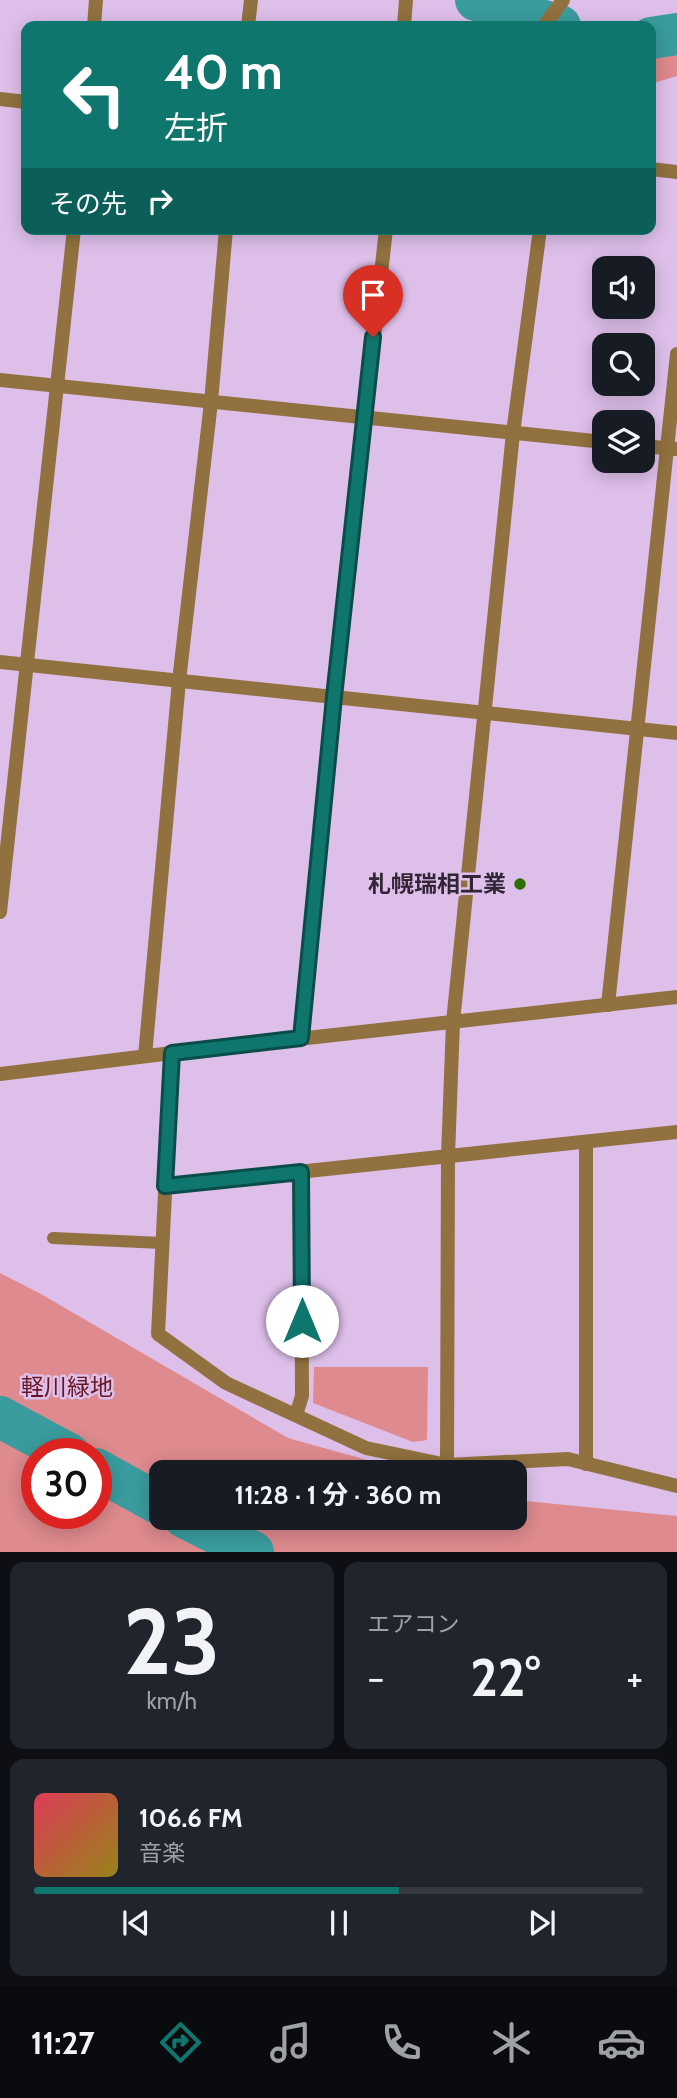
<!DOCTYPE html>
<html lang="ja">
<meta charset="utf-8">
<style>
:root{--surface:#171b24;--page:#20242c;--text:#f1f3f6;--muted:#9ea1a6;--line:#363941;--accent:#0f766e}
body{margin:0;font-family:Cabin,"Noto Sans JP",sans-serif;background:var(--page);color:var(--text);height:100vh;display:flex;flex-direction:column;font-size:26px;white-space:nowrap}
*{box-sizing:border-box;margin:0}
p{font-size:23px;color:var(--muted)}
.icon{flex:none;width:38px;height:38px;fill:none;stroke:currentColor;stroke-width:2;stroke-linecap:round;stroke-linejoin:round}
.map{position:relative;height:1552px;overflow:hidden}
.sheet{display:flex;flex-direction:column;gap:10px;padding:10px;background:#0d0f14;flex:1}
.sheet>*{flex:none}
.top-card{position:absolute;left:21px;top:21px;width:635px;height:214px;border-radius:14px;box-shadow:0 4px 18px #0003;background:#0f766e;color:#fff;overflow:hidden}
.fabs{position:absolute;left:592px;top:256px;display:grid;gap:14px}
.fabs a{display:grid;place-items:center;width:63px;height:63px;border-radius:14px;background:var(--surface);box-shadow:0 4px 18px #0003;font-size:35px}
.speed{position:absolute;left:21px;top:1438px;display:flex;gap:14px;font-size:35px;font-weight:700;text-align:center}
.speed>*{display:grid;place-content:center;width:91px;height:91px;border-radius:50%;background:var(--surface);box-shadow:0 4px 18px #0003;line-height:1}
.speed .limit{border:10px solid #d22;background:#fff;color:#111}
.pin{position:absolute;display:grid;place-items:center;width:60px;height:60px;color:#fff;margin:-72px -30px;border-radius:50% 50% 50% 0;rotate:-45deg;box-shadow:0 0 7px #0007}
.pin .icon{rotate:45deg}
.me{position:absolute;width:77px;margin:-38px;rotate:0deg;stroke-linejoin:round;filter:drop-shadow(0 0 5px #0008)}
.turn{display:flex;align-items:center;gap:24px;height:147px;padding:0 28px;font-size:32px}
.turn .icon{width:91px;height:91px;stroke-width:2.5}
.turn b{display:block;font-size:49px;line-height:60px}
.then{display:flex;align-items:center;height:66px;padding:0 28px;background:#0003;gap:14px;font-size:26px}
.big{font-size:52px;font-weight:700;line-height:1.1}
.sheet .tile{flex:1;display:flex;flex-direction:column;justify-content:center;gap:10px;min-width:0;padding:0 24px;border-radius:14px;background:var(--page)}
.sheet .dial{align-items:center;gap:0}
.dial b{font-size:91px;line-height:1}
.song{display:flex;align-items:center;gap:21px}
.cover{width:84px;height:84px;border-radius:10px;background:linear-gradient(135deg,hsl(350 70% 55%),hsl(50 70% 35%))}
.played{height:7px;border-radius:4px;background:linear-gradient(90deg,var(--accent) 60%,var(--line) 60%)}
.keys{display:flex;justify-content:space-around;direction:ltr}
.heat{display:flex;justify-content:space-between;align-items:center;font-size:38px;direction:ltr}
.sheet .tiles{flex:1;display:grid;gap:10px;grid-template-columns:1fr 1fr}
.tile:last-child{grid-column:span 2}
.trip{position:absolute;left:149px;top:1460px;width:378px;height:70px;border-radius:14px;background:var(--surface);box-shadow:0 4px 18px #0003;font-weight:700;line-height:70px;text-align:center}
.tabs{display:flex;height:112px;justify-content:space-around;align-items:center;background:#090b0e;color:var(--muted)}
.tabs .icon{width:49px;height:49px}
.tabs .selected{color:var(--accent)}
.tabs b{font-size:32px;color:var(--text)}
.map>svg:first-child{display:block}
.green{fill:#de8a8e;fill-rule:evenodd}
.lines{fill:none;stroke-linecap:round;stroke-linejoin:round}
.river{stroke:#3a9c9e;stroke-width:42}
.service{stroke:#91713f;stroke-width:12}
.minor{stroke:#91713f;stroke-width:14}
.route-casing{stroke:#0a4d48;stroke-width:18}
.route{stroke:#0f766e;stroke-width:12}
.poi-dot{fill:#2e6d00;stroke:#debfea;stroke-width:2.5}
.labels{text-anchor:middle;dominant-baseline:central;stroke-width:5;stroke-linejoin:round;paint-order:stroke}
.poi-label{font-size:23px;font-weight:bold;fill:#322636;stroke:#debfea;text-anchor:end}
.park-label{font-size:23px;fill:#671522;stroke:#debfea}
</style>
<div class="map">
<svg width="677" height="1552" viewBox="0 0 677 1552">
<rect width="100%" height="100%" fill="#debfea"/>
<g class="green">
<path d="M677,15v61l-23,7 -4,-57z"/>
<path d="M0,1273l41,21 247,144 122,34h-249v45h353l1,-17 162,16v36h-677zM37,1454h59v60h-59z"/>
<path d="M314,1367h114l-1,73 -14,2 -100,-39z"/>
</g>
<g class="lines">
<g class="river">
<path d="M476,0l84,26"/>
<path d="M651,38l26,-4"/>
<path d="M0,1417l69,37"/>
<path d="M96,1469l65,36"/>
<path d="M184,1517l69,35"/>
</g>
<path class="service" d="M53,1238l109,5"/>
<g class="minor">
<path d="M94,26l2,-26"/>
<path d="M248,26l3,-26"/>
<path d="M404,26l2,-26"/>
<path d="M544,26l19,-26"/>
<path d="M0,99l26,3"/>
<path d="M651,169l26,3"/>
<path d="M0,380l604,62"/>
<path d="M642,446l34,3"/>
<path d="M0,662l677,71"/>
<path d="M0,912l74,-683"/>
<path d="M608,1005l69,-651"/>
<path d="M301,1038l33,-341 52,-468"/>
<path d="M172,1053l-14,281 68,49 140,65 81,17 121,-6 109,27"/>
<path d="M145,1056l34,-375 32,-279 15,-173"/>
<path d="M0,1074l172,-21 505,-56"/>
<path d="M586,1142v322"/>
<path d="M165,1186l512,-54"/>
<path d="M296,1415l6,-19 -1,-224"/>
<path d="M447,1465l1,-309 5,-134 60,-589 27,-204"/>
</g>
</g>
<g class="lines">
<g class="route-casing">
<path id="route" d="M302,1321l-1,-149 -136,14 7,-133 129,-15 33,-341 39,-360"/>
</g>
<use href="#route" class="route"/>
</g>
<circle class="poi-dot" cx="520" cy="884" r="7"/>
<g class="labels">
<g class="poi-label">
<text x="506" y="884">札幌瑞相工業</text>
</g>
<g class="park-label">
<text x="67" y="1387">軽川緑地</text>
</g>
</g>
</svg>
<div class="fabs">
<a><svg class="icon" aria-label="sound" viewBox="0 0 24 24"><path d="M4 9h4l5-4v14l-5-4H4zM17 9q2 3 0 6"/></svg></a>
<a><svg class="icon" aria-label="search" viewBox="0 0 24 24"><circle cx="10" cy="10" r="6"/><path d="M15 15l6 6"/></svg></a>
<a><svg class="icon" aria-label="layers" viewBox="0 0 24 24"><path d="M12 4l9 5-9 5-9-5zM3 14l9 5 9-5"/></svg></a>
</div>
<div class="speed"><div class="limit">30</div></div>
<div class="pin" style="left:373px;top:337px;background:#d93025"><svg class="icon" aria-label="arrive" viewBox="0 0 24 24"><path d="M6 21V4h12l-3 4 3 4H6"/></svg></div>
<svg class="me" style="left:302px;top:1321px" viewBox="-20 -20 40 40"><circle r="19" fill="#fff"/><path d="M0-13L10 11 0 6-10 11z" fill="#0f766e"/></svg>
<div class="trip">11:28 · 1 分 · 360 m</div>
<div class="top-card">
<div class="turn"><svg class="icon" aria-label="left" viewBox="0 0 24 24"><path d="M17 20v-9H6M10 6l-5 5 5 5"/></svg><div><b>40 m</b>左折</div></div>
<div class="then">その先<svg class="icon" aria-label="right" viewBox="0 0 24 24"><path d="M7 20v-9h11M14 6l5 5-5 5"/></svg></div>
</div>
</div>
<section class="sheet">
<div class="tiles">
<div class="tile dial"><b>23</b><p>km/h</p></div>
<div class="tile"><p>エアコン</p>
<div class="heat"><a>−</a><b class="big">22°</b><a>+</a></div>
</div>
<div class="tile">
<div class="song"><i class="cover"></i><div><b>106.6 FM</b><p>音楽</p></div></div>
<div class="played"></div>
<div class="keys"><svg class="icon" aria-label="previous" viewBox="0 0 24 24"><path d="M18 5L8 12l10 7zM5 5v14"/></svg><svg class="icon" aria-label="pause" viewBox="0 0 24 24"><path d="M8 5v14M16 5v14"/></svg><svg class="icon" aria-label="next" viewBox="0 0 24 24"><path d="M6 5l10 7-10 7zM19 5v14"/></svg></div>
</div>
</div>
</section>
<nav class="tabs">
<b>11:27</b>
<svg class="icon selected" aria-label="directions" viewBox="0 0 24 24"><path d="M12 3l9 9-9 9-9-9zM9 14v-3h6M13 9l2 2-2 2"/></svg>
<svg class="icon" aria-label="music" viewBox="0 0 24 24"><path d="M9 18V5l10-2v13"/><circle cx="6" cy="18" r="3"/><circle cx="16" cy="16" r="3"/></svg>
<svg class="icon" aria-label="phone" viewBox="0 0 24 24"><path d="M5 4h4l2 5-3 2q2 4 5 5l2-3 5 2v4C11 20 4 13 5 4z"/></svg>
<svg class="icon" aria-label="climate" viewBox="0 0 24 24"><path d="M12 3v18M4 7l16 10M4 17L20 7"/></svg>
<svg class="icon" aria-label="car" viewBox="0 0 24 24"><path d="M5 17H2v-5l4-1 3-4h7l3 4 3 1v5h-3M9 17h6M6 11h13"/><circle cx="7" cy="17" r="2"/><circle cx="17" cy="17" r="2"/></svg>
</nav>
